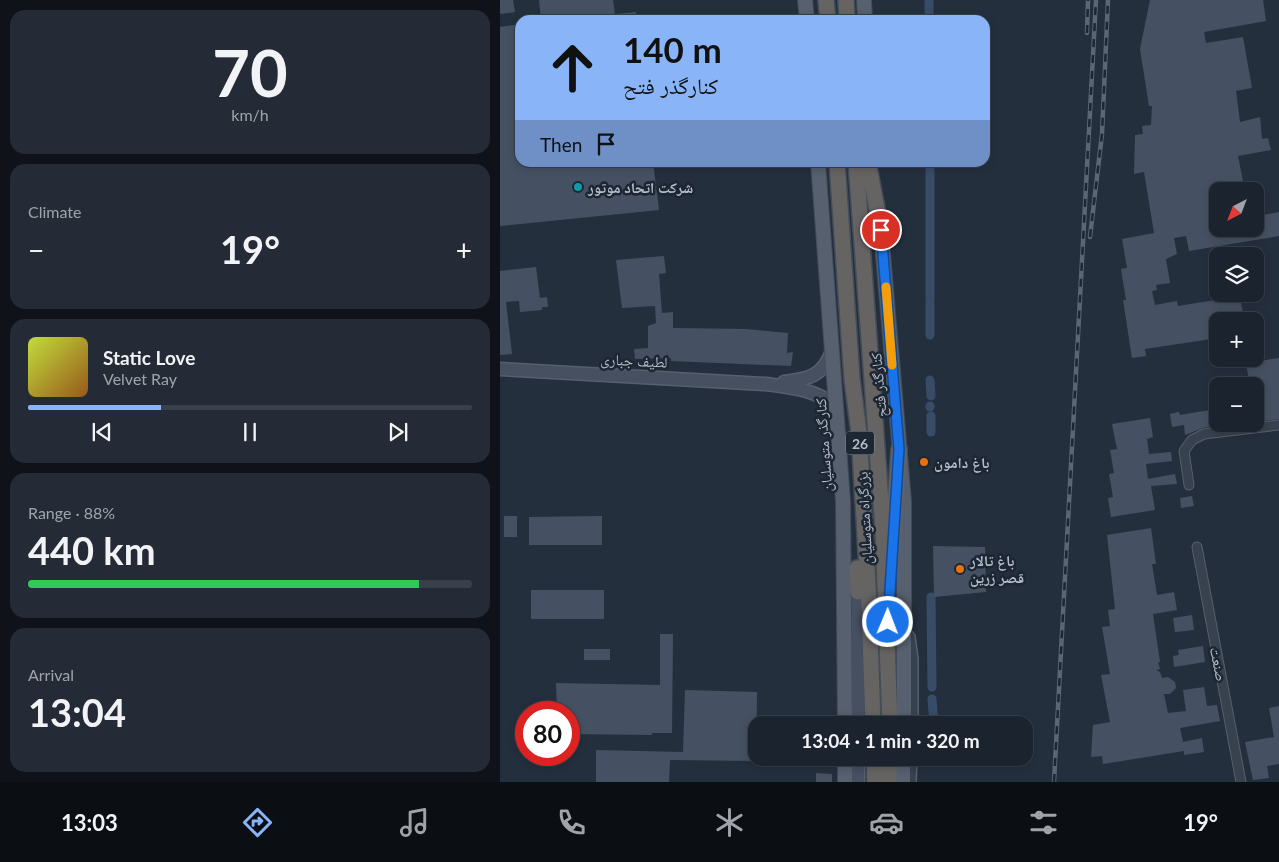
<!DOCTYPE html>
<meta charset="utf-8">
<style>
:root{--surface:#1b232e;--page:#242b36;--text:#f1f3f6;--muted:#a0a4aa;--line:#39404a;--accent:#8ab4f8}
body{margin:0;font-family:Lato,"Noto Naskh Arabic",sans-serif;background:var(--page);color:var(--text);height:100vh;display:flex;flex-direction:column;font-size:19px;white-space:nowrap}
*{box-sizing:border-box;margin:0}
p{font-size:16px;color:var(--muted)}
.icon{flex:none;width:28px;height:28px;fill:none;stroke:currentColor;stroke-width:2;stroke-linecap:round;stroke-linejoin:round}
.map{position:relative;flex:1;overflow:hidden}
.side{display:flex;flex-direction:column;gap:10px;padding:10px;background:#0f1319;width:500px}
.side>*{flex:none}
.guide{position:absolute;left:15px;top:15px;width:475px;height:152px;border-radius:15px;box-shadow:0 2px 8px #0003,0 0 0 1px var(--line);background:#8ab4f8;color:#111;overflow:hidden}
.needle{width:32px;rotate:222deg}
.buttons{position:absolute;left:709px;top:182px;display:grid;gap:10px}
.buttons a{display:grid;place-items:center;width:55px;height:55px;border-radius:10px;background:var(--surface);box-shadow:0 2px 8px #0003,0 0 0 1px var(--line);font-size:25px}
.speed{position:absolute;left:15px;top:701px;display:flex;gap:10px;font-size:25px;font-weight:700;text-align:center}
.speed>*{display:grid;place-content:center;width:65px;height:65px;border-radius:50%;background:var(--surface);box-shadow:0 2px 8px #0003,0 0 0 1px var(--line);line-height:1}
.speed .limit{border:8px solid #d22;background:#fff;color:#111}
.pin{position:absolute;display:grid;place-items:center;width:42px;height:42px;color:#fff;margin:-21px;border:2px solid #fff;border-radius:50%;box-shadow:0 1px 5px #0007}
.me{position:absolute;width:55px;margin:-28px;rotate:1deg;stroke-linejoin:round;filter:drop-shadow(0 0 4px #0008)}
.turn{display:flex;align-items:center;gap:18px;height:105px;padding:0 25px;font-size:22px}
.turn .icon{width:65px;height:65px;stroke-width:2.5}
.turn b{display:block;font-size:35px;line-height:42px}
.then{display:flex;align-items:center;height:48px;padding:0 25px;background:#0003;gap:10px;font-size:19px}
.big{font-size:38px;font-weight:700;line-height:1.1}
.side .tile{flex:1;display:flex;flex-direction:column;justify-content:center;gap:8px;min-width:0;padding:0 18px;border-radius:15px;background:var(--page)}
.side .dial{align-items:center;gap:0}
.dial b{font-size:65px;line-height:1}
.song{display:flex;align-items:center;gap:15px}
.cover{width:60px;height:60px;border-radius:8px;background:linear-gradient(135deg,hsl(70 70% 55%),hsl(30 70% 35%))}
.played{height:5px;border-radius:2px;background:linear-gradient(90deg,var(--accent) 30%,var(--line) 30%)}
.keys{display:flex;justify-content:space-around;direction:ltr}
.heat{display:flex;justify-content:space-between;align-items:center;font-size:28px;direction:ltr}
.charge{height:8px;border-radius:4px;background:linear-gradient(90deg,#34c759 88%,var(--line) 0)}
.trip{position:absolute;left:248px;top:716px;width:285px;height:50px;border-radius:15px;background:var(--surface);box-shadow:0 2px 8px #0003,0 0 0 1px var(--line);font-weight:700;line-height:50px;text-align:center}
.tab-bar{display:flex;height:80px;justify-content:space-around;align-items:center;background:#0b0e12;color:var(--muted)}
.tab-bar .icon{width:35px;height:35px}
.tab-bar .on{color:var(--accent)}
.tab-bar b{font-size:22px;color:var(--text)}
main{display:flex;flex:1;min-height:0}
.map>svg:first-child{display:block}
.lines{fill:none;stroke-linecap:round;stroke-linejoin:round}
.canal{stroke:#394c67;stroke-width:9}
.building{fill:#455162}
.minor-casing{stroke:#565f6c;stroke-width:11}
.tertiary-casing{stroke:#565f6c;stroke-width:14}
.secondary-casing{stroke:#565f6c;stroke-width:15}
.primary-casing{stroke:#414a57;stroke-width:16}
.trunk-casing{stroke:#434c59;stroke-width:18}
.minor{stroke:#38414e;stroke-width:9}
.tertiary{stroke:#38414e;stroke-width:11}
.secondary{stroke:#465061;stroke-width:12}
.primary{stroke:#56606e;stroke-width:14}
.trunk{stroke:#656462;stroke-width:15}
.rail-casing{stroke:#5a6575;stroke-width:4.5}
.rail{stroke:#1d2633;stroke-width:2.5;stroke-dasharray:8;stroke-linecap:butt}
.route-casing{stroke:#114b97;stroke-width:12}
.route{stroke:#1a73e8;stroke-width:9}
.slow{stroke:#f59e0b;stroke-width:9}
.culture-dot{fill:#0f9aa8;stroke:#1d2633;stroke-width:2}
.food-dot{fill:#e8710a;stroke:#1d2633;stroke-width:2}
.labels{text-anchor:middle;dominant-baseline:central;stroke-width:5;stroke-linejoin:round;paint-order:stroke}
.shield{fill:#1d2633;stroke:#878f9c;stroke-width:1}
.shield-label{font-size:14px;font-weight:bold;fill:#b4bcc9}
.poi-label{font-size:15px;font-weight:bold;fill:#b4bcc9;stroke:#1d2633;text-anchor:start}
.street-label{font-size:15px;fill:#b4bcc9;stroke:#1d2633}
</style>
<main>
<section class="side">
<div class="tile dial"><b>70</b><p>km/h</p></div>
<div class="tile"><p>Climate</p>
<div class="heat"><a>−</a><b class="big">19°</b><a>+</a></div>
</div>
<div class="tile">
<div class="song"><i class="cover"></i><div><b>Static Love</b><p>Velvet Ray</p></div></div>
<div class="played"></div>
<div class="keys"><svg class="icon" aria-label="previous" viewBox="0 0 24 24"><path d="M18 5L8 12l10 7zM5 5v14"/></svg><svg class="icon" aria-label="pause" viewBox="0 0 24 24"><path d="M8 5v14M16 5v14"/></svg><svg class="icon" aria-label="next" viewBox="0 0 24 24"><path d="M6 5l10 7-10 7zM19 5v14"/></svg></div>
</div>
<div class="tile"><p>Range · 88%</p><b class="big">440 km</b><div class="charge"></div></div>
<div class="tile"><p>Arrival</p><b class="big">13:04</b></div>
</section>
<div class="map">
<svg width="779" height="782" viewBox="0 0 779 782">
<rect width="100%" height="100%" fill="#242f3e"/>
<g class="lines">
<g class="canal">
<path d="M429,0v20"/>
<path d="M430,162v138"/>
<path d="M430,304v31"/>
<path d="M430,380l1,16"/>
<path d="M430,406v1"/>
<path d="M431,432v-16"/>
<path d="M431,597l1,90"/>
<path d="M432,699l2,26"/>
</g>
</g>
<g class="building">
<path d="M0,0h13l2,12 -15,2z"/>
<path d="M39,0h74l2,14 21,-2 1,8h-96z"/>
<path d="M650,0h113l3,21 -62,11 2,11 37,-6 9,51 -16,3 4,31 20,-5 2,22 6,-1 3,12 -33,6 7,35h-27v38h37v-6h3l-1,-7 22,-4v24l-90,15 -3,-15 -12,2 3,16 -11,5 4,24 -14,2 1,5 -5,1 3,14 22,-4 1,5 62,-10 4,25h-26v17l-73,11 1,7 -14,2 -9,-58h3l-5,-31 6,-1 -5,-29 32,-6 -10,-61 -10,2 1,-39 8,-1 -1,-8 9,-1 1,-19h-3l-9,-57z"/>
<path d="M20,24v138h133l6,48 -159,16v-199z"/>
<path d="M164,256l2,17 -7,1 3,39 11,-1v16l73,1 42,4 -1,20 6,-1 -2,14 -120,-5v-3l-36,1 -1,-10 14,-1v-22l8,-3 -1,-17 -33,2 -6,-48z"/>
<path d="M36,267l4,31 7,-1 1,10h-6v3l-22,2 -1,-11 -13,1 6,52 -12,1v-84z"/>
<path d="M779,358v61l-24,3v-36h-5l-4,-23z"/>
<path d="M716,409l2,17 -15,2 -18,7 -1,-10 -12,2 -2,-13 9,-2 1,3z"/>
<path d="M650,418l3,19 -6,2 2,15 22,-2 1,9 -26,3 2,15 27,-5 2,10 -26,2 4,24 -44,7 -3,-19 5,-1 -4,-23 5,-1 -4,-23 7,-1 -5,-25z"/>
<path d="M692,496l2,10 -13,2 -1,-10z"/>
<rect x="4" y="516" width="13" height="21"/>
<path d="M102,516v29h-73v-28z"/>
<path d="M651,528l5,36h-4l5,31 17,-3 3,18 -24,4 7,48h-2l2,7 -4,1 4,2 2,6 6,-1 7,5 1,6 -6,6h-6l4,19 18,-2 -3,-21 21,-3 3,19 10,-1 3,16 -40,7 3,14 19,-4 2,14 -20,3v-4l-81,13 -1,-8 -11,1 2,-32 17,-3 -9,-47 9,-1 -8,-47 8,-1 -2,-16 7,-1 -8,-74z"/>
<path d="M433,546l52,1 1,45 -52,5z"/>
<rect x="31" y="590" width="73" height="29"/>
<path d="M692,615l2,15 -19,2 -2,-14z"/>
<path d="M160,634h13l-1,99h-20v2l-83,-1v-22h-12l-1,-29 104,2z"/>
<path d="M703,646l2,16 -31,5 -1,-11 6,-1 -1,-5z"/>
<rect x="84" y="649" width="26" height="11"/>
<path d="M185,690l72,2 -1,69 -86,-1 -1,22h-73v-32l87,2z"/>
<path d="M779,706v58l-12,2 2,12 -16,2 -8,-38 29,-5 -5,-29z"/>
<path d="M316,773l16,1v8h-16z"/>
</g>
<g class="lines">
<g class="minor-casing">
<g id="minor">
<path d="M689,485l-5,-34 8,-11 12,-6 75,-9"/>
<path d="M697,547l44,235"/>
</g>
</g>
<g class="tertiary-casing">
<g id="tertiary">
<path d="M409,637l3,22v66"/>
<path d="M410,782l1,-24"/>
</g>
</g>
<g class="secondary-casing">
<g id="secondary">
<path d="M0,369l266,15c28,4 47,5 70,22"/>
<path d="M284,382c25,-3 39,-6 48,-31"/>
<path d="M358,725v-133"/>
<path d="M358,758v24"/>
</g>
</g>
<g class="primary-casing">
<g id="primary">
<path d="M305,0l2,20"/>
<path d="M364,0l1,20"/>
<path d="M318,162l25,339 2,224"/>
<path d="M380,219l24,282v224"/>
<path d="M345,758v24"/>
<path d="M403,782v-24"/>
</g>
</g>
<g class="trunk-casing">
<g id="trunk">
<path d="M326,0l2,20"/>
<path d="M346,0l1,20"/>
<path d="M337,162l15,217 7,54 10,170 4,122"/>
<path d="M356,162l27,368 7,195"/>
<path d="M368,162l13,68"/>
<path d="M392,552l7,-103"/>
<path d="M357,568l1,24"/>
<path d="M374,758l1,24"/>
<path d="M389,782v-24"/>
</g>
</g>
<use href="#minor" class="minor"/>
<use href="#tertiary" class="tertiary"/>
<use href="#secondary" class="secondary"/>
<use href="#primary" class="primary"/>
<use href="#trunk" class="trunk"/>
<g class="rail-casing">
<g id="rail">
<path d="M587,33l1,-33"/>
<path d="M590,237l12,-103 6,-134"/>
<path d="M554,782l42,-782"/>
</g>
</g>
<use href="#rail" class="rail"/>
</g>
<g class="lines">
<g class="route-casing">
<path id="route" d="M381,230l18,219 -11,173"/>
</g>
<use href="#route" class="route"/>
<path class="slow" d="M386,287l6,78"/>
</g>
<circle class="culture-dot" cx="78" cy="187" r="5"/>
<g class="food-dot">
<circle cx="424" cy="462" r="5"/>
<circle cx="460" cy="569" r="5"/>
</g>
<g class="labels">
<rect class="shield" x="346" y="431.5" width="28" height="23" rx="4"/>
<g class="shield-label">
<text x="360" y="443">26</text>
</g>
<g class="poi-label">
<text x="88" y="187">شرکت اتحاد موتور</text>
<text x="434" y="462">باغ دامون</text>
<text x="470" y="560">باغ تالار<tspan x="470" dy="17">قصر زرین</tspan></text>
</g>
<g class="street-label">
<text transform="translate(134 360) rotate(3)">لطیف جباری</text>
<text transform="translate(378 385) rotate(-95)">کنارگذر فتح</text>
<text transform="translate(323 445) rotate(-94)">کنارگذر متوسلیان</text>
<text transform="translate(364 518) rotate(-93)">بزرگراه متوسلیان</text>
<text transform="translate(719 664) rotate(79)">صنعت</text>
</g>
</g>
</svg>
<div class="buttons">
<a><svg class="needle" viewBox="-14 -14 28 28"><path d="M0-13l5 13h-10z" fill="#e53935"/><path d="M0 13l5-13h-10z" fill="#a0a4aa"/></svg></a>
<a><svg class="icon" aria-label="layers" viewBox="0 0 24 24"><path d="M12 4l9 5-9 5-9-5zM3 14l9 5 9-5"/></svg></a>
<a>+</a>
<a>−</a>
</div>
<div class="speed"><div class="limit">80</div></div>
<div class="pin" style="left:381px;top:230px;background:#d93025"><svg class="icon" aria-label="arrive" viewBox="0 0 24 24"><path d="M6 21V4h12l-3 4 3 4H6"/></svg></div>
<svg class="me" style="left:388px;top:622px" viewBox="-20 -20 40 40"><circle r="17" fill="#1a73e8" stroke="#fff" stroke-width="3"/><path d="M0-11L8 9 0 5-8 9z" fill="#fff"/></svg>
<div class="trip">13:04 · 1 min · 320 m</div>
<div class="guide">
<div class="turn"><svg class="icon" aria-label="ahead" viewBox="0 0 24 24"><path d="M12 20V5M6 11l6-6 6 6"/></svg><div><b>140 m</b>کنارگذر فتح</div></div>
<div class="then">Then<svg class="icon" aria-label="arrive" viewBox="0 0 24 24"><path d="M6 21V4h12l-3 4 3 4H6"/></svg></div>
</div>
</div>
</main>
<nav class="tab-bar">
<b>13:03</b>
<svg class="icon on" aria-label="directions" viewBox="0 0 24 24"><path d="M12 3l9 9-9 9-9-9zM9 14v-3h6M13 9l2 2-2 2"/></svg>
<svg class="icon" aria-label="music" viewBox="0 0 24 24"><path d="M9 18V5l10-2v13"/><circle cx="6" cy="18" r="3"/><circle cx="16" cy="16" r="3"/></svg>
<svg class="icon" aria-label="phone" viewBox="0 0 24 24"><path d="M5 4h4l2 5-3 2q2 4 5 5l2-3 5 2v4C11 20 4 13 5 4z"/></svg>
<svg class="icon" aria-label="climate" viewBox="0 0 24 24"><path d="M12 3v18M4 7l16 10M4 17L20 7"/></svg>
<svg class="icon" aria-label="car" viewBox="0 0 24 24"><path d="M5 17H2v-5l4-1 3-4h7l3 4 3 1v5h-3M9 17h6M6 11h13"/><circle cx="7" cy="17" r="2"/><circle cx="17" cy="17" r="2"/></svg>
<svg class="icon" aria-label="filters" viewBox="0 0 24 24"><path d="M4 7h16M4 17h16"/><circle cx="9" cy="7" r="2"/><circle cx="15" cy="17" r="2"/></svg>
<b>19°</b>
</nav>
